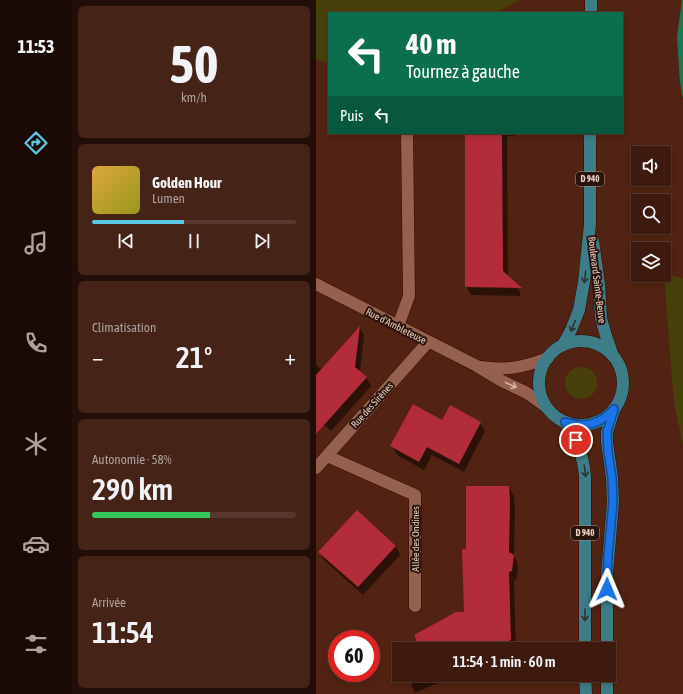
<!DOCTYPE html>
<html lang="fr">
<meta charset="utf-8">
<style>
:root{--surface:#3e1a0e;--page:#452317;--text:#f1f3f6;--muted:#ada19e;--line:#57382e;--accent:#5cc7e7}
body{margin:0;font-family:"Asap Condensed",sans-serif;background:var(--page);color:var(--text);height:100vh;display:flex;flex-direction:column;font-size:15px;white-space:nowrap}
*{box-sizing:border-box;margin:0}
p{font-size:13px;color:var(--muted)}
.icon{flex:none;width:22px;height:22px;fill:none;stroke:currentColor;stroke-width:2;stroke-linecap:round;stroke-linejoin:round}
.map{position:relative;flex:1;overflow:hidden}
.details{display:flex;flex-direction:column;gap:6px;padding:6px;background:#220e08;width:244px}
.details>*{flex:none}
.guide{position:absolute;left:12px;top:12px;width:295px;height:122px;border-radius:0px;box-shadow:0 2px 6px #0003,0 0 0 1px var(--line);background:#0b6e4f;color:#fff;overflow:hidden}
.tools{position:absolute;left:315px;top:146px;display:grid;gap:8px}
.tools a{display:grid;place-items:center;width:40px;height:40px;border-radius:0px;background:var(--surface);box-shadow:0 2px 6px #0003,0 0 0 1px var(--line);font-size:20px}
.speed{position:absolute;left:12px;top:630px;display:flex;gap:8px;font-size:20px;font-weight:700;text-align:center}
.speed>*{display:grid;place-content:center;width:52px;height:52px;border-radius:50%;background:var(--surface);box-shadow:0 2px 6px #0003,0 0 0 1px var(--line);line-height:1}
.speed .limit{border:6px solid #d22;background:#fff;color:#111}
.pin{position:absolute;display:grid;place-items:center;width:34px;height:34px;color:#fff;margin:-17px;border:2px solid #fff;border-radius:50%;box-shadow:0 1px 4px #0007}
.me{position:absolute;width:44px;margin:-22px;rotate:1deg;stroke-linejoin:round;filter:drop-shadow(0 0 3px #0008)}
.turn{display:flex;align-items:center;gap:14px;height:84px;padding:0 12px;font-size:18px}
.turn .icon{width:52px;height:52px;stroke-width:2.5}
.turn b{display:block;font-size:28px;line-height:34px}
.then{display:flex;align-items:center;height:38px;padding:0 12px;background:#0003;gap:8px;font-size:15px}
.big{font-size:30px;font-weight:600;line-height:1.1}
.details .card{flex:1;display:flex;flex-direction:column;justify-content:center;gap:6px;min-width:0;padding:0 14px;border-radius:6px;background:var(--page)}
.details .dial{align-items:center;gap:0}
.dial b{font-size:52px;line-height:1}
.song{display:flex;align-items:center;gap:12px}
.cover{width:48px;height:48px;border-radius:6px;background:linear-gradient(135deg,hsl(40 70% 55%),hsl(60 70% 35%))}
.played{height:4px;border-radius:2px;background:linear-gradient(90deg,var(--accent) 45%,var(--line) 45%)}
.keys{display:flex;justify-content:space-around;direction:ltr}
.heat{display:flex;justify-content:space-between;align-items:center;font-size:22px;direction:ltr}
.charge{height:6px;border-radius:3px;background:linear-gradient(90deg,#34c759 58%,var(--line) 0)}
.trip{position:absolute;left:76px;top:642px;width:224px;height:40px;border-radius:0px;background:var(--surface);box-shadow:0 2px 6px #0003,0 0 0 1px var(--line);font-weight:600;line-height:40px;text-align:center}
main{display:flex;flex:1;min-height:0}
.tabs{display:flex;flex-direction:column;width:72px;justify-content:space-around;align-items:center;background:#190a06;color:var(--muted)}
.tabs .icon{width:28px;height:28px}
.tabs .selected{color:var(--accent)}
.tabs b{font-size:18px;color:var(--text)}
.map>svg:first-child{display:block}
.green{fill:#48400a}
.water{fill:#1f7651}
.shadow{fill:#0007}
.building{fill:#b22c3a}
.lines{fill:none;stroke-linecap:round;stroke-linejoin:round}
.minor-casing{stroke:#350900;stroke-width:13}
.major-casing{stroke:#350900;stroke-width:13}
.minor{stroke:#95604d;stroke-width:12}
.major{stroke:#3c7d88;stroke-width:12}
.oneway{stroke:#2f3432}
.oneway2{stroke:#d6b2a6}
.route-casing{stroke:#114b97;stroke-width:10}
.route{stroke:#1a73e8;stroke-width:7}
.labels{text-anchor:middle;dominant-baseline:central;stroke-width:4;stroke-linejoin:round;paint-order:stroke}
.shield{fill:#29140d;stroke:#b2968c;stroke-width:1}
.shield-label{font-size:9px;font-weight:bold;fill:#eccec3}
.street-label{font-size:10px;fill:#eccec3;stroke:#29140d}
</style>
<main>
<nav class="tabs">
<b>11:53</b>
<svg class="icon selected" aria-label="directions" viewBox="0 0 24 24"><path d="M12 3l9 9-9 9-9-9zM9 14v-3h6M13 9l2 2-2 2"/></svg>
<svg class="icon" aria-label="music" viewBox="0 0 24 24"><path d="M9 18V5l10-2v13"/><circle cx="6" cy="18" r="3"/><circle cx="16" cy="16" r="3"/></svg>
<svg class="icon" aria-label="phone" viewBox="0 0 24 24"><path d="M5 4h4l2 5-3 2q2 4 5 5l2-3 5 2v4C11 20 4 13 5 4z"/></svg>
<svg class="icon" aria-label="climate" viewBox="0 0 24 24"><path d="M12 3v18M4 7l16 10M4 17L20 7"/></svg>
<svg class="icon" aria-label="car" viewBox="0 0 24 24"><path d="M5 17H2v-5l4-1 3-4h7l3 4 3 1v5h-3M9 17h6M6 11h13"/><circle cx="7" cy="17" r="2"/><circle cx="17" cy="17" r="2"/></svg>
<svg class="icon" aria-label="filters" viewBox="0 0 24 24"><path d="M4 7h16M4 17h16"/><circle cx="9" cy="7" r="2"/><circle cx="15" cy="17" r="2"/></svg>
</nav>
<section class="details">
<div class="card dial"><b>50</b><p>km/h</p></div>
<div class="card">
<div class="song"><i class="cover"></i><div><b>Golden Hour</b><p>Lumen</p></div></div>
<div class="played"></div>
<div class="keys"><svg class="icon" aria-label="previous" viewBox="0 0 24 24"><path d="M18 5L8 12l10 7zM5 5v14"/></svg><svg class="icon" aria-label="pause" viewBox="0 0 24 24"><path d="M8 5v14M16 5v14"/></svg><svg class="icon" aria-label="next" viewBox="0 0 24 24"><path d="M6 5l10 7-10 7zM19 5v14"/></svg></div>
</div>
<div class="card"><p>Climatisation</p>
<div class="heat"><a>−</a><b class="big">21°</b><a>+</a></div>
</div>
<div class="card"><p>Autonomie · 58%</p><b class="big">290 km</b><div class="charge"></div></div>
<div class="card"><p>Arrivée</p><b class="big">11:54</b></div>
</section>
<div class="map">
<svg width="367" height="694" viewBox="0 0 367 694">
<rect width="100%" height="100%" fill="#522312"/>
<g class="green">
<path d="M0,0h204l-24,13h-167v50l-13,-3z"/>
<path d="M348,274l19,4v167l-9,-41z"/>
<circle cx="265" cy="383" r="16"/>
</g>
<path class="water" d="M366,0h1v99l-3,-17 -3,-45z"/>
<g class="shadow">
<path d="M150,133h49v3h-8l1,140 7,7 5,9v4l-49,-1 -5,-9z"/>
<path d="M44,328l4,8 -4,36 6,5 5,9 -40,45 -15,-14v-52l6,5z"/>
<path d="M127,422l37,1 5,8 -21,41 -32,-17 -8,15 -27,-15 -5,-9z"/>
<path d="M193,487l5,9 1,14 -1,46 4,8 -1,15 -3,1 2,69h-92l-5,-4 -5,-9 42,-23h9l2,-63z"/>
<path d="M41,511l39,35 4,9 -37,40 -39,-35 -4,-8z"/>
<path d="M102,675h39l-42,18 -4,-8z"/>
</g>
<g class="building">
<path d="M149,133h37l1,138 19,17 -57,-1z"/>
<path d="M44,326l-5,41 12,10 -51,57v-59z"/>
<path d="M97,404l29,16 8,-15 31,17 -22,42 -32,-17 -8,15 -29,-16z"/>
<path d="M150,486h43l1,15 -1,51 5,3 -2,16 -3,1 2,68 -20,9h-71l-6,-14 42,-23h8l-2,-63h4z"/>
<path d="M41,510l39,36 -38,41 -40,-35z"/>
</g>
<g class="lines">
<g class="minor-casing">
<g id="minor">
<path d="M0,284l161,82 25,15 25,12 18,13"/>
<path d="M82,326l11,-30 -2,-163"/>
<path d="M165,367c25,4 43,0 67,-9"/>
<path d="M11,456l88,39v111"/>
<path d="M0,468l112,-126"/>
</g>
</g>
<g class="major-casing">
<g id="major">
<path d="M275,13v-13"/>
<path d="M277,241l6,43 2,34 5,18 7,20"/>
<circle cx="265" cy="383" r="42"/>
<path d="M247,345l8,-15 8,-20 5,-28 6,-58v-91"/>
<path d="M249,422c12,18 18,33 20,54v173"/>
<path d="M291,649v-75l6,-72 -1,-24 -5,-36v-10l7,-22"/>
<path d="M269,675l1,19"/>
<path d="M291,675v19"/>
</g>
</g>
<use href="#minor" class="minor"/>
<use href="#major" class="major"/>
</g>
<defs><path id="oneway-shaft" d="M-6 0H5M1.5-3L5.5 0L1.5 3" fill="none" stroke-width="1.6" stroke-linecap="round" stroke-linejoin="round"/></defs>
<g class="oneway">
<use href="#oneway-shaft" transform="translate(269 277) rotate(96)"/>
<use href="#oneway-shaft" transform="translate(257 326) rotate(113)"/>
<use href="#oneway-shaft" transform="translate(269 471) rotate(82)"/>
<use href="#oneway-shaft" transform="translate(269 615) rotate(90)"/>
</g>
<use class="oneway2" href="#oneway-shaft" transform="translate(195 385) rotate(24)"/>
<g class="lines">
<g class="route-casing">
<path id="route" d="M260,440l-11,-18c21,6 34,3 49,-13l-7,23 1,20 4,26 1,24 -5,54 -1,33"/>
</g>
<use href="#route" class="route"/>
</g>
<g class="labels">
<g class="shield">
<rect x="260" y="172" width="28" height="14" rx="3"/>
<rect x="255" y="526" width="28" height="14" rx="3"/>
</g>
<g class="shield-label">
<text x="274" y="179">D 940</text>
<text x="269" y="533">D 940</text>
</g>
<g class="street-label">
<text transform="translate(281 280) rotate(83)">Boulevard Sainte-Beuve</text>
<text transform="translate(80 326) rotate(27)">Rue d'Ambleteuse</text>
<text transform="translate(56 405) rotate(-48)">Rue des Sirènes</text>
<text transform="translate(99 539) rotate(-90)">Allée des Ondines</text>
</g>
</g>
</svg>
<div class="tools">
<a><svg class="icon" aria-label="sound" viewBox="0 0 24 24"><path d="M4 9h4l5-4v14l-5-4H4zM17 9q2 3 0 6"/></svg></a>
<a><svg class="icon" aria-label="search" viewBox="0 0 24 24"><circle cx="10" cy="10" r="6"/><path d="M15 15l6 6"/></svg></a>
<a><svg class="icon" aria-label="layers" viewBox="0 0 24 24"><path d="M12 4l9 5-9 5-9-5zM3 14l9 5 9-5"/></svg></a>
</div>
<div class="speed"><div class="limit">60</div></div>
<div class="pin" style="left:260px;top:440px;background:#d93025"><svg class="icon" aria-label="arrive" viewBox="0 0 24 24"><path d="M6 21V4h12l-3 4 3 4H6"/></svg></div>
<svg class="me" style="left:291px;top:589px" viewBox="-20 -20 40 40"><path d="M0-17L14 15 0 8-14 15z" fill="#1a73e8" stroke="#fff" stroke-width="4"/></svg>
<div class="trip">11:54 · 1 min · 60 m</div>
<div class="guide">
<div class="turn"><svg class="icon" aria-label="left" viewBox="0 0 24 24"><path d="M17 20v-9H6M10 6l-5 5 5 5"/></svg><div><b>40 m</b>Tournez à gauche</div></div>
<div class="then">Puis<svg class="icon" aria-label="left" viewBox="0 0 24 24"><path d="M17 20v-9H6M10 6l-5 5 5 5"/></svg></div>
</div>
</div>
</main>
